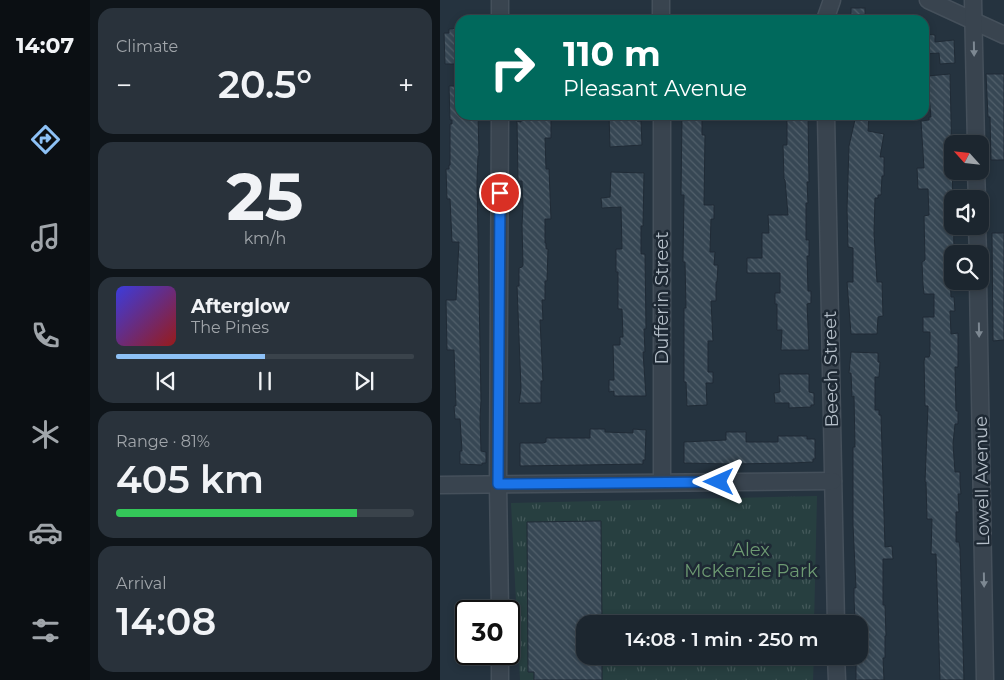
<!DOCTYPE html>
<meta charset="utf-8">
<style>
:root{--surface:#1c262f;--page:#29323b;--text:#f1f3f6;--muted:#a0a5aa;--line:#3a434b;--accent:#8dc1f6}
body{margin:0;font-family:Montserrat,sans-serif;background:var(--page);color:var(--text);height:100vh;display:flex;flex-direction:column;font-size:19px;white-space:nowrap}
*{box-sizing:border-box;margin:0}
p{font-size:16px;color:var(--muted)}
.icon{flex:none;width:28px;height:28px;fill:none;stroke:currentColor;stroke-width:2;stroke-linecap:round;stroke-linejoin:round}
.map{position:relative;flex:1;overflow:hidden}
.details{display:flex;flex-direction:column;gap:8px;padding:8px;background:#0f151a;width:350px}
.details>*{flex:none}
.hud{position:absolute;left:15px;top:15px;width:474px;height:105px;border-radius:15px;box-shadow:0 2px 8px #0003,0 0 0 1px var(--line);background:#00695c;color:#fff;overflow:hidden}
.needle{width:32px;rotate:297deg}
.controls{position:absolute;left:504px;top:135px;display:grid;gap:10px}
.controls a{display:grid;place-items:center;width:45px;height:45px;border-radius:10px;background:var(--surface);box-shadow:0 2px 8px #0003,0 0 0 1px var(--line);font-size:25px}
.speed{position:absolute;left:15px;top:600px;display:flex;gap:10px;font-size:25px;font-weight:700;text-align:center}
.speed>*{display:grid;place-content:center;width:65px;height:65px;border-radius:50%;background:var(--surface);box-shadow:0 2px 8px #0003,0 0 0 1px var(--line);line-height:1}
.speed .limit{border:2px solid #111;border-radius:8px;background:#fff;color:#111}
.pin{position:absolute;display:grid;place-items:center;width:42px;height:42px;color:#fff;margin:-21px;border:2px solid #fff;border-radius:50%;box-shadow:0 1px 5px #0007}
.me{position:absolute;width:55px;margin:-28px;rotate:270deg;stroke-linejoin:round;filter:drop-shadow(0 0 4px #0008)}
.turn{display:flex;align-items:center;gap:18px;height:105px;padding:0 25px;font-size:22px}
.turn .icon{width:65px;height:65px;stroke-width:2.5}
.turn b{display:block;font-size:35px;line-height:42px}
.big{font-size:38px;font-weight:600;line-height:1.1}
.details .tile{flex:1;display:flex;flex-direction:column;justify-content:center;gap:8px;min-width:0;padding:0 18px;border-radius:15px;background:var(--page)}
.details .dial{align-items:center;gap:0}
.dial b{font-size:65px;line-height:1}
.song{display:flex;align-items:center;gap:15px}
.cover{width:60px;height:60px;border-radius:8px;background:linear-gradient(135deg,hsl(240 70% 55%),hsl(0 70% 35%))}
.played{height:5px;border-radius:2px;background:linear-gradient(90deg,var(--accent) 50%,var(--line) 50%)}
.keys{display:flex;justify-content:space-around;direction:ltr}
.heat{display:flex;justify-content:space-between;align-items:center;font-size:28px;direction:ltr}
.charge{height:8px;border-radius:4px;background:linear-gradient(90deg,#34c759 81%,var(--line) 0)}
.trip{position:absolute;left:136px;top:615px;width:292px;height:50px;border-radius:15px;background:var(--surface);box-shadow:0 2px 8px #0003,0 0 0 1px var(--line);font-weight:600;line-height:50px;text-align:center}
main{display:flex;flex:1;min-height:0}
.dock{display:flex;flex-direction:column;width:90px;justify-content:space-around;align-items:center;background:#0b0f13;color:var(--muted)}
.dock .icon{width:35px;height:35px}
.dock .active{color:var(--accent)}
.dock b{font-size:22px;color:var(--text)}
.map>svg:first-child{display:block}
.park{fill:url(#park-tufts)}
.building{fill:url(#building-back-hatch);stroke:#202b36}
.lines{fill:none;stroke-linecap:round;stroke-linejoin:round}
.minor-casing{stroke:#45505b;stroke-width:19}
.minor{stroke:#39444f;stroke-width:16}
.oneway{fill:#7d8892}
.route-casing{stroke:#114b97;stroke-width:12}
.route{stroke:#1a73e8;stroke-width:9}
.labels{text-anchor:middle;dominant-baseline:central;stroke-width:5;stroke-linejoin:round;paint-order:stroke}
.street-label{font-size:18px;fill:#b5bfc9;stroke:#1e2934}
.park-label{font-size:18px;fill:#6d9a72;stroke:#1e2934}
</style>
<main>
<nav class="dock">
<b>14:07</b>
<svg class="icon active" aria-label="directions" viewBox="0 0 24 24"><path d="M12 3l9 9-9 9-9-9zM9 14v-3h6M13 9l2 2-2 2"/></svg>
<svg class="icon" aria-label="music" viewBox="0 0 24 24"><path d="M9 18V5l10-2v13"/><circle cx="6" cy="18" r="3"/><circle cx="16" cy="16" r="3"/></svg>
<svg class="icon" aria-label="phone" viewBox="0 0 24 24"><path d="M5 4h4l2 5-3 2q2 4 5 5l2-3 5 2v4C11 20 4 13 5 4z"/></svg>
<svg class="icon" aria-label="climate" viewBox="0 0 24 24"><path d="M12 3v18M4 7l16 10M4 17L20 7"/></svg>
<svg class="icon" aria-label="car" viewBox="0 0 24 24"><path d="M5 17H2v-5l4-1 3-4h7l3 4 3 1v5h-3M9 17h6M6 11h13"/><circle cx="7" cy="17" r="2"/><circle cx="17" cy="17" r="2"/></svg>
<svg class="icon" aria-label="filters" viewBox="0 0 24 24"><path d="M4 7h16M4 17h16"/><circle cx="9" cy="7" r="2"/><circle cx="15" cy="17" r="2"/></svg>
</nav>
<section class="details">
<div class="tile"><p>Climate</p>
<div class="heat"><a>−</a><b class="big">20.5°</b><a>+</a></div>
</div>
<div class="tile dial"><b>25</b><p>km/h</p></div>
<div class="tile">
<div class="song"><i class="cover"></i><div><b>Afterglow</b><p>The Pines</p></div></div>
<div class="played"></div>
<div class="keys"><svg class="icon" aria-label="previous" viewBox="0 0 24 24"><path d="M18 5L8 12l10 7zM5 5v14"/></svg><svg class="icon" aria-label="pause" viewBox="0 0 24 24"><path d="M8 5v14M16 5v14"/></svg><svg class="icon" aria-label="next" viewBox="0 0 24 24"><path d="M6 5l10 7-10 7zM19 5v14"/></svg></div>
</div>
<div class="tile"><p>Range · 81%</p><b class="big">405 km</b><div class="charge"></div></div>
<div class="tile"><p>Arrival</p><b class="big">14:08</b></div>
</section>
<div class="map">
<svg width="564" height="680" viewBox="0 0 564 680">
<defs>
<pattern id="park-tufts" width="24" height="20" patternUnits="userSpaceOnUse" patternTransform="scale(1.25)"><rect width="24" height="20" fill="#273f40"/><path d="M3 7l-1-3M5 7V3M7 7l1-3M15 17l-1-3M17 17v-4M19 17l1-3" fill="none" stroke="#44595a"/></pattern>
<pattern id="building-back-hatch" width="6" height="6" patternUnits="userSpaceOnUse" patternTransform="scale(1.25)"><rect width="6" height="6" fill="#374754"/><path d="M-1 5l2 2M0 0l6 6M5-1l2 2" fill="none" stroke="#52606b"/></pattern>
</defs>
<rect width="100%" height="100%" fill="#25333f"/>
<path class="park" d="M377,496l-3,128h-229v32h229l-1,24h-293l-9,-177z"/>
<g class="building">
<rect x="411" y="8" width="14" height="12"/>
<path d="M20,28v36h-15l-1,-31h5v-4z"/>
<path d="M484,34l11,1v7l19,-2 1,23 -15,1 -1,-11 -15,1z"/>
<path d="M510,74l4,175 -2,25h-2l1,23h3l1,14h-5l1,23 7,-1v34h-3l1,44h2v13h-3l-2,20 2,28h5v11l1,11h-3l1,18h-3v30h3l1,6 4,132h-24l-4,-126h-5l1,-35h-5l-1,-37h-1l3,-76h-3l-1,-45 1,-4h4l1,-3v-22h-7v-15h11v-23h-10l-1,-9 -1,-23 3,-2 -1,-44 5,-1 -1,-26h-10l-1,-21h7l-3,-47 8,-1v-3h2l-4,-41z"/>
<path d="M546,74h18v86h-13l-1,-43h-2z"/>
<path d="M9,86h11v29h18l1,41h-1l-1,25 4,220 -1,17 1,33 5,1v11h-4v2l-22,-1v-13h2l-2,-32h-5l-1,-13h2l-2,-56h-7l-1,-50h10l3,-58h-7l-2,-43h-3l-1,-30h3v-4h1v-41h2v-4h-2z"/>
<path d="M81,115h30v23h-6l1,31h3l2,50h-6v24h1v6h2l-1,32h-2v19h-3l1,20h-3l3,61h-2v22h-22l2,-14 -4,-103h2v-18l3,-1 1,-2 -1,-40 1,-19 -1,-25h-4l-1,-60 4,1z"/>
<path d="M169,115h28v6h4l1,24 -32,2z"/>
<path d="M347,115h21l1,67h-2l1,21h-2v37h3v16h-2l1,35h3v12l-4,1 2,46h-28l1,-20h-5v-26h-2v-11h5v-20h-33v-15h15v-25h7l-1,-18h20l-3,-35 -1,-1 -1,-34h4z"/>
<path d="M416,115h13l-1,16 16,3 -4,23h4v19h-2l-1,19h-3v3h-3l-1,35 3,49h5l1,34 -5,1 -1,17h-26l-4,-52h6v-34l-5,-1 -1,-38 2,-63z"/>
<path d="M242,116h20v19h3l-1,70h10v14h-3l-1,33h5l-1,13h4l-1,17h-1v19h-5l2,40h-5v31h5v11h-7l1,22 -20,1 -1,-24h-2v-74h2l-1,-46h-2l1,-67h-3z"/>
<path d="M171,172l33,1 -1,53h-2v28h4l1,75h-2l1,23h-2l3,44h-32v-5l-5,1v-12h5l-1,-35h7v-8h3l-1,-28h-4v-37h-2v-23h6l-1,-42 -19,1 -1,-10 9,-1z"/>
<path d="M552,233h12v107l-11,1z"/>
<path d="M411,352l27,1v9h2l-1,15h-4v33h4v5h2l4,132 7,-1 1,13h-10v46h2l1,31h-1v22h-2l1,22h-28v-24h4v-35h-5l-1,-22v-11h2l-3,-63v-78h2l-1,-51 -2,1 -1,-24h-2z"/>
<path d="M339,374h30v18l5,1v12h-3v2l-22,1v-5h-14l-1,-10 6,-1z"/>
<path d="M150,429h15v3l28,1v-4l13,1 -1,30h-2v4l-123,2v-23h23l3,-1v-4h44z"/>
<path d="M286,432h20v10h32v-6h29v3h8v20h-2v3l-21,1 -61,1 -47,-1v-21l42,-2z"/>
<path d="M161,521l1,103h-17v32h17v24h-68v-8h-6l-1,-150z"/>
</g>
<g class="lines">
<g class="minor-casing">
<g id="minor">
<path d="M221,0v20"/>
<path d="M488,0l76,35"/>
<path d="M533,0l3,144"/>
<path d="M60,20v-20"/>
<path d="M385,20l7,-20"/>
<path d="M222,115v367"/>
<path d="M386,115l10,509"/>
<path d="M536,171l1,28"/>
<path d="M537,226l1,28"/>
<path d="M538,281l7,399"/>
<path d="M0,485l393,-4"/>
<path d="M60,611l-2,-127 2,-369"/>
<path d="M60,654v26"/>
<path d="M396,656l1,24"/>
</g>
</g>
<use href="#minor" class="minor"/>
</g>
<defs><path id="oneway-solid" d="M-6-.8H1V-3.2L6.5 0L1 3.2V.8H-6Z" transform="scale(1.25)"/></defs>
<g class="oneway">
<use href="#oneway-solid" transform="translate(534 49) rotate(89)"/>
<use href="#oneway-solid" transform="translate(539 330) rotate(89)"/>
<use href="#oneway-solid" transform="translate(544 580) rotate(89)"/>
</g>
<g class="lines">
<g class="route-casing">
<path id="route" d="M60,193l-2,291 221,-2"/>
</g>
<use href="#route" class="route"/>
</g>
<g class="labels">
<g class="street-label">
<text transform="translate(222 298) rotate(-90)">Dufferin Street</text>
<text transform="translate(391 369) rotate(-91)">Beech Street</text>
<text transform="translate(542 481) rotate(-91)">Lowell Avenue</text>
</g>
<g class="park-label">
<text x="311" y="550">Alex<tspan x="311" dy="21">McKenzie Park</tspan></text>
</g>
</g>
</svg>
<div class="controls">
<a><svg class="needle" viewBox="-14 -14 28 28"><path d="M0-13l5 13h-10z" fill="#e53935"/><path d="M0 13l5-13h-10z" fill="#a0a5aa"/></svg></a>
<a><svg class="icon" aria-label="sound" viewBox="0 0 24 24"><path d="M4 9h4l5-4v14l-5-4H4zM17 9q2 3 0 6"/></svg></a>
<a><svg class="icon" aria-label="search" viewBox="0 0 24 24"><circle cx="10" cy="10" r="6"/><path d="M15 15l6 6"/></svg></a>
</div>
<div class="speed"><div class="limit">30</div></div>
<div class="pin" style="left:60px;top:193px;background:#d93025"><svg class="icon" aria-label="arrive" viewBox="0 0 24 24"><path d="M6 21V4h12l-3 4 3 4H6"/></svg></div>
<svg class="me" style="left:279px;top:482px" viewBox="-20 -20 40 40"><path d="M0-17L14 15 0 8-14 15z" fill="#1a73e8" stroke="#fff" stroke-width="4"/></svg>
<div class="trip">14:08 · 1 min · 250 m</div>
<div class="hud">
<div class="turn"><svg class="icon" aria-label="right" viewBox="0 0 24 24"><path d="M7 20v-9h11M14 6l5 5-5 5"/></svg><div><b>110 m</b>Pleasant Avenue</div></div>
</div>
</div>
</main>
